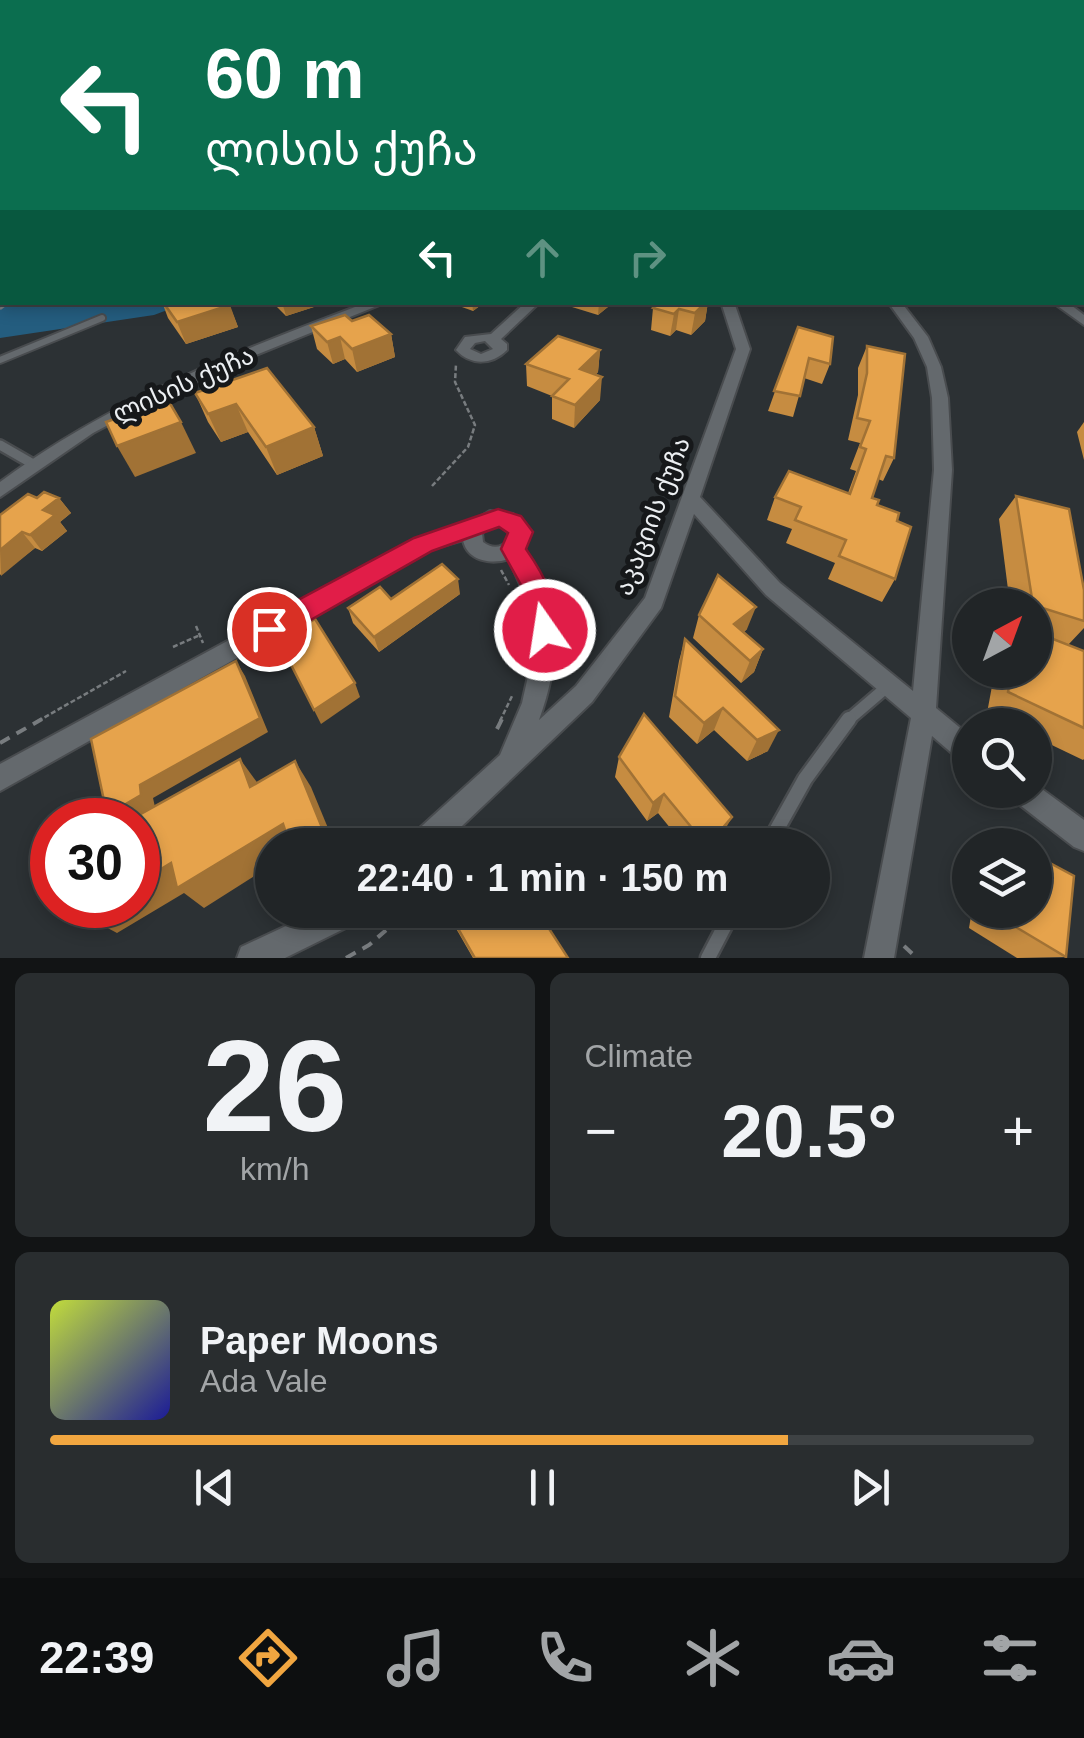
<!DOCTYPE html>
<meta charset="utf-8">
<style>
:root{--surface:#212527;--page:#292d2f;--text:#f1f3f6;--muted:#a2a5a7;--line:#3e4244;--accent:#f1a640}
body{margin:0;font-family:Helvetica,"Noto Sans Georgian",sans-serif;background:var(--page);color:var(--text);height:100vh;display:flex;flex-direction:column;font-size:38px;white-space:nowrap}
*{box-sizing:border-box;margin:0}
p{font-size:32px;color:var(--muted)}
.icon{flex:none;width:55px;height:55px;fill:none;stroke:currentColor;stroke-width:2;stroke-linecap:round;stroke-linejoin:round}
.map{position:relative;height:958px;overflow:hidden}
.side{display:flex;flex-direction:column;gap:15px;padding:15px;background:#121415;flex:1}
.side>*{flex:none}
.top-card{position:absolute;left:0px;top:0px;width:1085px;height:305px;box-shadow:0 5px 15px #0003,0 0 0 2px var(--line);background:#0b6e4f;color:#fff;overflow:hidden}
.needle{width:65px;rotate:41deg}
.fabs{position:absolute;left:952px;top:588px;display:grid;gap:20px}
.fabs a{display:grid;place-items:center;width:100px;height:100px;border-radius:50%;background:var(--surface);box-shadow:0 5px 15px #0003,0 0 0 2px var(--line);font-size:50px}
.speed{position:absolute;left:30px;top:798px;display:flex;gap:20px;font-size:50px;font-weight:700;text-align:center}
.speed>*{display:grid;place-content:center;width:130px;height:130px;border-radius:50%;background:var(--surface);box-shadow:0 5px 15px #0003,0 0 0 2px var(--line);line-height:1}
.speed .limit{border:15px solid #d22;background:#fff;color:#111}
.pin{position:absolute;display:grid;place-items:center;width:85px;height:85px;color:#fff;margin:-42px;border:5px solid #fff;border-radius:50%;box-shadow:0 2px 10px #0007}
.me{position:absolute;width:110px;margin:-55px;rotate:347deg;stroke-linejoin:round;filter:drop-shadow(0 0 8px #0008)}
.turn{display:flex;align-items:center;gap:35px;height:210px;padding:0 40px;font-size:45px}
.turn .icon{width:130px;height:130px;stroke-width:2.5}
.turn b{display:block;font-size:70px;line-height:85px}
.lanes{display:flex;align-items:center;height:95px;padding:0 40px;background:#0003;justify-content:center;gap:50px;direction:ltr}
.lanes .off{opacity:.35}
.big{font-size:75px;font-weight:700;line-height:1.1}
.side .card{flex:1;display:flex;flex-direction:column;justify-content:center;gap:15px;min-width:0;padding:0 35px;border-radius:15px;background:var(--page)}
.side .dial{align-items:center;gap:0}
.dial b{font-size:130px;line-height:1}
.song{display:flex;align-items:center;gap:30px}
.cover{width:120px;height:120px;border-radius:15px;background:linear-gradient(135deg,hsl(70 70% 55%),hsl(240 70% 35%))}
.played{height:10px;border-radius:5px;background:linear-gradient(90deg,var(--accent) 75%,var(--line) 75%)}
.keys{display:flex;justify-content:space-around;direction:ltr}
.heat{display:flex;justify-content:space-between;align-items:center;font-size:55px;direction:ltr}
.side .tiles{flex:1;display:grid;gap:15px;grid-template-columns:1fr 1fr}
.card:last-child{grid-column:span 2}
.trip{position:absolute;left:255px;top:828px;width:575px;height:100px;border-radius:50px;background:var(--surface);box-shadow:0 5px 15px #0003,0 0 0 2px var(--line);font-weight:700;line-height:100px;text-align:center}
.dock{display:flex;height:160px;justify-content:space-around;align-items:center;background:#0d0f10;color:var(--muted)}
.dock .icon{width:70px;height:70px}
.dock .selected{color:var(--accent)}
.dock b{font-size:45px;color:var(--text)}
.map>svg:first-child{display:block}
.green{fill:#245d7f}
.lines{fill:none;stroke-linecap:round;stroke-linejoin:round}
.service-far3-casing{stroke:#494c4f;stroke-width:10}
.service-far2-casing{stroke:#494c4f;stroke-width:14}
.service-far1-casing{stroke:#494c4f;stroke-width:16}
.service-casing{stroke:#494c4f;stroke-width:19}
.minor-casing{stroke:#494c4f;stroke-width:4}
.path-far1{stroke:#787c7f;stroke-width:2.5;stroke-dasharray:5 2.5;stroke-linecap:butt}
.path{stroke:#787c7f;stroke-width:4;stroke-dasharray:11 8;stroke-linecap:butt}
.service-far3{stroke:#64696d;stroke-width:6}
.service-far2{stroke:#64696d;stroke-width:9}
.service-far1{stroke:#64696d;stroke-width:11}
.service{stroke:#64696d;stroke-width:14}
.minor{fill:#64696d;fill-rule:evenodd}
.wall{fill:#c68c41}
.shaded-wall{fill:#a17235}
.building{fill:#e6a34c;stroke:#a17235;stroke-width:2.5}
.route{fill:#e11d48;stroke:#92132f;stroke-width:2.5}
.labels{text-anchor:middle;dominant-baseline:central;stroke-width:10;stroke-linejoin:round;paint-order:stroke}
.street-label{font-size:25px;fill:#eceff2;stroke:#16181a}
</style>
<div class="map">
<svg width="1084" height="958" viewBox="0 0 1084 958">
<rect width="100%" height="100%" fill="#2c3134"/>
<path class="green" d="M0,177l2,125 184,1 -32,12 -154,23z"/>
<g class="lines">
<g class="service-far3-casing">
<path id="service-far3" d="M0,360l102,-42"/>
</g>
<g class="service-far2-casing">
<path id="service-far2" d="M0,445l33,19"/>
</g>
<g class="service-far1-casing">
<path id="service-far1" d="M847,721l41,-35"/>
</g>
<g class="service-casing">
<g id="service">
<path d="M768,845l37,-66 44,-60"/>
<path d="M708,958l25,-48"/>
</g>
</g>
<g class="minor-casing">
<g id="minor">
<path d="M368,302h19l-151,61 -96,45 -47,25 -93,64v-15c112,-83 239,-131 368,-180z"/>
<path d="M526,302h14l-39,37 6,5v6c-15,15 -36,16 -51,0l9,-13 26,-3zM485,341l8,8 -12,5 -11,-5 5,-6z"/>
<path d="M721,302h13l16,47 -50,148 80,86 133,108 21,-221 -2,-72 -5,-31 -13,-29 -26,-36h13l27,35 13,30 7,31 4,72 -16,238 34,28v28l-9,-3 -29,-25 -38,222h-30l47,-240 -145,-123 -72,-81 -33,94 -69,94 -150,143h-34l4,-10 88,-80 22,-52 11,-49 1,-24 -5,-25 -20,-46c-18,6 -42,2 -46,-19l-34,10 -429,241v-27l416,-225 51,-14 23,-14 23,3 16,18 -5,18c35,62 39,103 15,170l37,-34 69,-88 91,-249zM493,525l8,1 9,8 -1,7c-9,7 -17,8 -26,1l-1,-9z"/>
<path d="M1052,302h15l17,13v10z"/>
<path d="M1035,784l49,36v31l-10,-4 -62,-48 -4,-9h27z"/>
<path d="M320,910h47l-5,10 -77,38h-48l4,-11z"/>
</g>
</g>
<g class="path-far1">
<path d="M0,309l9,-7"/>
<path d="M432,486l36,-39 7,-22 -20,-43 1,-18"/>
<path d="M501,570l8,15"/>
<path d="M517,601l5,56"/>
<path d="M196,626l7,17"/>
<path d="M173,647l27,-12"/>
<path d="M38,721l88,-50"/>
<path d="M500,721l13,-27"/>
</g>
<g class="path">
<path d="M497,729l5,-10"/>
<path d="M0,743l42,-24"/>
<path d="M904,946l13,12"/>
<path d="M346,958l23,-13 40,-35"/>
</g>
<use href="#service-far3" class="service-far3"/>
<use href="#service-far2" class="service-far2"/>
<use href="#service-far1" class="service-far1"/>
<use href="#service" class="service"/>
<use href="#minor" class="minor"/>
</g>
<g class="wall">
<path d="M162,302h66l10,25 -52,17 -18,-26z"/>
<path d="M316,302l1,4 -31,10 -13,-13z"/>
<path d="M448,302h37l-12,9z"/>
<path d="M572,302h42l-16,13 -26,-8z"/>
<path d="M708,302l-3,19 -14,14 -15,-5 -6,6 -19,-6 2,-22z"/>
<path d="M352,321l39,13 4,23 -38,15 -12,-13 -12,5 -16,-15 -6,-23z"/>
<path d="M798,327l32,37 -8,20 -18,-6 -11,39 -25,-6z"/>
<path d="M867,346l27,112 -11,23 -5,-2 -6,19 5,7 20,16 -2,58 -13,23 -54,-23 7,-16 -49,-20 6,-14 -25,-9 8,-23 73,-4 8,-22 -6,-2 10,-26 -12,-3 10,-45v-27z"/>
<path d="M600,350l-2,22 -2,2 4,26 -26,28 -22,-9v-23l-25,-10 -1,-22z"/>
<path d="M195,393l119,34 9,29 -46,19 -29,-43 -27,10 -13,-20z"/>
<path d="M1084,422v38l-7,-28z"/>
<path d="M1016,496l68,94v38l-16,17 16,6v108l-1,1 -48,-23v-12h-23l-25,-12 8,-43h40v-65h-25l-11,-86z"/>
<path d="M37,498h22l12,15 -11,9 7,9 -25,20 -7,-3 -35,27v-60z"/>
<path d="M460,594l-81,58 -26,-29 -5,-15 43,-9z"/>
<path d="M699,615l48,14 -3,3 19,17 -9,23 -13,11 -48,-45z"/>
<path d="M685,639l83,112 -21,10 -33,-31 -17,14 -28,-27 10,-56z"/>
<path d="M619,757l103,78 -8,10h-30l-26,-32 -11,8 -32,-44z"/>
<path d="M972,910h63l31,47 -49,1 -48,-30z"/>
<path d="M451,916l117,42h-95l-19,-33z"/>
</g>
<g class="shaded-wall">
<path d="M282,302h34l1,4 -31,10z"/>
<path d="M472,302h13l-12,9z"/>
<path d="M599,302h15l-16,13z"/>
<path d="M706,302h2l-3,19 -14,14 4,-22z"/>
<path d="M230,305l8,22 -52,17 -9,-22z"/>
<path d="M679,309l-3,21 -6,6 4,-22z"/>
<path d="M391,334l4,23 -38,15 -5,-23z"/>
<path d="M340,337l5,22 -12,5 -6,-22z"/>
<path d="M600,350l-2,22 -19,20 1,-23z"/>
<path d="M602,377l-2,23 -26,28 1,-23z"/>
<path d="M236,404l12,28 -27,10 -13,-28z"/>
<path d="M181,422l15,31 -61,24 -18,-31z"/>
<path d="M314,427l9,29 -46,19 -11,-28z"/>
<path d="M59,498l12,15 -11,9 7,9 -25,20 -12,-16 13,-25z"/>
<path d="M22,532l13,16 -34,28 -1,-26z"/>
<path d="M458,579l2,15 -81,58 -5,-15z"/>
<path d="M756,607l-9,22 -17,14 4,-19z"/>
<path d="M763,649l-9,23 -13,11 9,-22z"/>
<path d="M236,661l9,15 23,56 -115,66 2,9 -21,13h-21l-6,-5z"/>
<path d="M355,683l5,14 -39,27 -7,-14z"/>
<path d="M723,708l-9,22 -17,14 7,-21z"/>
<path d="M779,730l-11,21 -21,10 10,-21z"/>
<path d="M240,759l19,26 -9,2z"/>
<path d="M295,761l16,26 24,58h-26z"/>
<path d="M664,794l-6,19 -11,8 6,-18z"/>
<path d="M732,817l-10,18 -8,10h-6z"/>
<path d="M283,824l15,21h-26v20l-68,43 -20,-15 -67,40 -34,-18 16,-10h39v-22l33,-20z"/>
</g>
<g class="building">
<path d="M163,302h65l2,3 -53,17z"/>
<path d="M659,302h47l-11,11 -16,-4 -5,5 -21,-6z"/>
<path d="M345,315l7,6 17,-6 22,19 -39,15 -12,-12 -13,5 -16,-16z"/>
<path d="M798,327l35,10 -3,27 -21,-6 -9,38 -26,-5z"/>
<path d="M558,336l42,14 -20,19 22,8 -27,28 -23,-9 17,-17 -43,-15z"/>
<path d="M867,346l38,8 -11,104 -8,-2 -14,42 7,2 -2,5 22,8 -2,8 14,6 -16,52 -56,-23 7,-16 -51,-20 6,-13 -26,-10 14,-26 61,23 16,-45 -6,-2 10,-26 -13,-3 10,-45z"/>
<path d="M267,368l47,59 -48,20 -30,-43 -28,10 -13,-21z"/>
<path d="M168,400l13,22 -64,24 -11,-24z"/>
<path d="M44,492l15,6 -16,12 12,5 -25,20 -8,-3 -22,18v-35l28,-21 9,4z"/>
<path d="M1016,496l53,13 15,81v31l-51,-16z"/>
<path d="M442,564l16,15 -84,58 -26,-29 32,-21 11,12z"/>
<path d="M718,575l38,32 -22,17 29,25 -13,12 -51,-46z"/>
<path d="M315,619l40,64 -41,27 -35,-69z"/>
<path d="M1035,632l49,19v77l-76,-36 4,-22h23z"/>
<path d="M685,639l94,91 -22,10 -34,-32 -19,15 -29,-27z"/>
<path d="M236,661l24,57 -120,67 1,10 -34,20 -16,-76z"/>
<path d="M644,714l88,103 -24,28h-2l-42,-51 -11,9 -34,-46z"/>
<path d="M240,759l10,28 45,-26 30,74 -16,10h-19l-7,-21 -106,64 -6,-25 -33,20v-63h-8z"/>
<path d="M1007,839l11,6h-12z"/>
<path d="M1035,855l39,21 -8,81 -72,-43 1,-4h40z"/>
<path d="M81,905h18l-16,10z"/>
<path d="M458,910h79l31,48h-93l-24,-42z"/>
</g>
<linearGradient id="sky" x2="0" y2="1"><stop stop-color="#181b1d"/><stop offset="0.57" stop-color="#454e5c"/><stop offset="1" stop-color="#454e5c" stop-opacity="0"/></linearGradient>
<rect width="1084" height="311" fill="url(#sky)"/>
<path class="route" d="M498,509l23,7 12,16 -7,17c14,20 41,65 29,90l-10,3 -10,-3 -14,-54 -20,-36 7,-16 -9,-6 -67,24 -153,87 -10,3 -10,-3 -4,-9 4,-8 155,-83z"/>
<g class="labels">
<g class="street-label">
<text transform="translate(183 384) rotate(-24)">ლისის ქუჩა</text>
<text transform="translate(652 516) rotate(-69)">აკაციის ქუჩა</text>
</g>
</g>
</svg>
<div class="fabs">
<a><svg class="needle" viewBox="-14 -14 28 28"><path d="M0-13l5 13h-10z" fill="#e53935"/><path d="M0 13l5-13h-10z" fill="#a2a5a7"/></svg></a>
<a><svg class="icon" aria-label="search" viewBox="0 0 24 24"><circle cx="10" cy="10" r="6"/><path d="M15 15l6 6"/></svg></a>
<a><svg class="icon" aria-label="layers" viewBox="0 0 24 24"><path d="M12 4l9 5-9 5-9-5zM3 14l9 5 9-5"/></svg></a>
</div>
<div class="speed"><div class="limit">30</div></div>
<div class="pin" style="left:269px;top:629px;background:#d93025"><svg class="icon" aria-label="arrive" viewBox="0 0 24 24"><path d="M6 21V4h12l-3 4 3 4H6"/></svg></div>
<svg class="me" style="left:545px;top:630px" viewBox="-20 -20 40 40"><circle r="17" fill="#e11d48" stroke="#fff" stroke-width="3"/><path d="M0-11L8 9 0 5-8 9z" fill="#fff"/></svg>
<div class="trip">22:40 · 1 min · 150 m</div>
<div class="top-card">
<div class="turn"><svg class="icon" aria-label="left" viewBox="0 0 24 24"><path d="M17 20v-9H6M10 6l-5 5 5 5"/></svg><div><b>60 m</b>ლისის ქუჩა</div></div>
<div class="lanes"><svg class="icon" aria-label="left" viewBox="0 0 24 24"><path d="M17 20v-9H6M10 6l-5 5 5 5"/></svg><svg class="icon off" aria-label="ahead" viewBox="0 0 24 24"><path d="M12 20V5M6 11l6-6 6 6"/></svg><svg class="icon off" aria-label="right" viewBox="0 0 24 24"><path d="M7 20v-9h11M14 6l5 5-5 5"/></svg></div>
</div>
</div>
<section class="side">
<div class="tiles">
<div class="card dial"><b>26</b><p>km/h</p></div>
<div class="card"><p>Climate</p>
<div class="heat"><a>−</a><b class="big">20.5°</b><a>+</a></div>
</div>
<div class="card">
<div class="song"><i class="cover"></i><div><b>Paper Moons</b><p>Ada Vale</p></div></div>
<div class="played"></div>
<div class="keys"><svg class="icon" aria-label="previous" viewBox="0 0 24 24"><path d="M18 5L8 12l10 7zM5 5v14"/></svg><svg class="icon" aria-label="pause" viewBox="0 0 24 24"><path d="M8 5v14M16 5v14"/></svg><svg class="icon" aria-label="next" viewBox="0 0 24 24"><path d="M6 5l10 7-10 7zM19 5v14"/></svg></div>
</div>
</div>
</section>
<nav class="dock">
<b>22:39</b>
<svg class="icon selected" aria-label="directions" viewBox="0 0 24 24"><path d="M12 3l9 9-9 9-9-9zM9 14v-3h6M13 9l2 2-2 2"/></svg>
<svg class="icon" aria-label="music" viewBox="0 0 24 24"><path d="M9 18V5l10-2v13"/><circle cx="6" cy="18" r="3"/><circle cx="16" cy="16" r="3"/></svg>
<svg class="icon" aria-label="phone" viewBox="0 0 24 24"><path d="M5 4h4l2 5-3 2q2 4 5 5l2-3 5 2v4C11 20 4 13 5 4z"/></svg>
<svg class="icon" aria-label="climate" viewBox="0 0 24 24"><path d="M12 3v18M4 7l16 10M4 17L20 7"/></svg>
<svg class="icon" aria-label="car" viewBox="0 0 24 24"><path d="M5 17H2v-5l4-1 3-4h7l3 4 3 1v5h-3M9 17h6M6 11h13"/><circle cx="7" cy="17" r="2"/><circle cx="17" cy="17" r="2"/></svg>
<svg class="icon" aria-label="filters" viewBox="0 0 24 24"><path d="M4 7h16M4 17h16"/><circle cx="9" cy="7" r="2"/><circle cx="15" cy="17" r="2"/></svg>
</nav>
